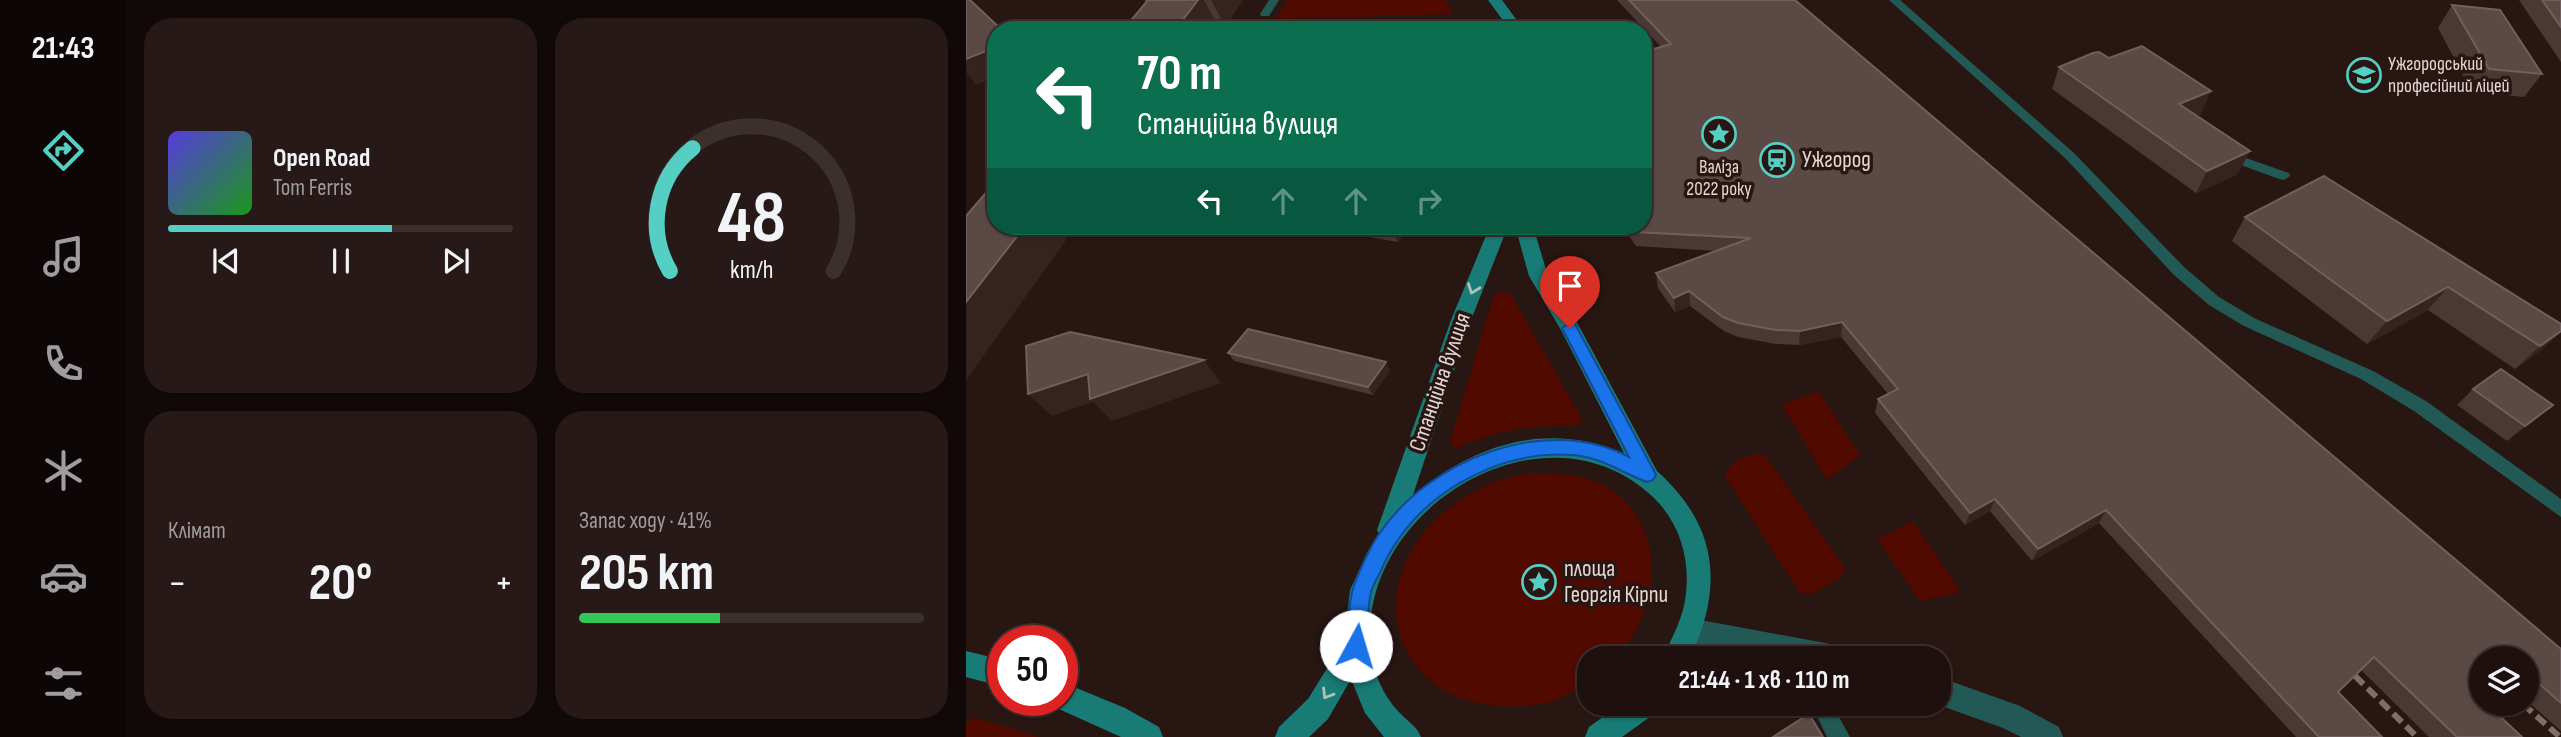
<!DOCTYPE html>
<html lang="uk">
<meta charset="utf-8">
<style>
:root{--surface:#1e100e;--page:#261917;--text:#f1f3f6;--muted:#a19d9e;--line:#3c302e;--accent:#55cec4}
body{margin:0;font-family:"Sofia Sans Condensed",sans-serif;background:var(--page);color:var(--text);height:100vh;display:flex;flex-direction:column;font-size:26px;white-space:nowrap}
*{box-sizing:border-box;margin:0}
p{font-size:23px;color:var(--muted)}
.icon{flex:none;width:38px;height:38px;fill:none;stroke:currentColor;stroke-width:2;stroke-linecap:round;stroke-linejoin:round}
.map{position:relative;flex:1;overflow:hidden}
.panel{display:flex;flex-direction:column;gap:18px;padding:18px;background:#100908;width:840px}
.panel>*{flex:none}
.top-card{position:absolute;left:21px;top:21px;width:665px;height:214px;border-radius:28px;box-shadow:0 2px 5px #0004,0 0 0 2px var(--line);background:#0b6e4f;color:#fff;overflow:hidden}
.tools{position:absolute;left:1503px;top:646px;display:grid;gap:14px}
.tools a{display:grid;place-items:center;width:70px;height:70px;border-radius:50%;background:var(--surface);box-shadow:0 2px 5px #0004,0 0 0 2px var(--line);font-size:35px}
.speed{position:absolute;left:21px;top:625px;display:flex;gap:14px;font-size:35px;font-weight:700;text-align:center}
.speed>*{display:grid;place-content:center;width:91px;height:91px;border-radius:50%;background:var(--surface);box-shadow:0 2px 5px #0004,0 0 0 2px var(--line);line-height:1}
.speed .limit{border:10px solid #d22;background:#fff;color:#111}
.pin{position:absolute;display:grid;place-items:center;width:60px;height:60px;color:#fff;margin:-72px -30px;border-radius:50% 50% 50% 0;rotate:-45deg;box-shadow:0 0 7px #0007}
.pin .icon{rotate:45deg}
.me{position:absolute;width:77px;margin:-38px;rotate:6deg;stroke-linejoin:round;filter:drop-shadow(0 0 5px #0008)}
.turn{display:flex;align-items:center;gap:24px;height:147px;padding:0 35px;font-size:32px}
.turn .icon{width:91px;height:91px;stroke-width:2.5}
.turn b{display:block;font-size:49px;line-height:60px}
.lanes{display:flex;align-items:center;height:66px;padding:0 35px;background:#0003;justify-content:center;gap:35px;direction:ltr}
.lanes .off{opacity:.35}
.big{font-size:52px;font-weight:700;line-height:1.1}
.panel .tile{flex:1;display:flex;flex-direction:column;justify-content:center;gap:10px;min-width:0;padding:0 24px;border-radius:28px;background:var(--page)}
.panel .dial{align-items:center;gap:0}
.dial svg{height:182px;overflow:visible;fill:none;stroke:var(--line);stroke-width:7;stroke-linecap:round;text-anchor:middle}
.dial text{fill:var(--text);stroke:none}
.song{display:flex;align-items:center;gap:21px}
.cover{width:84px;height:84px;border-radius:10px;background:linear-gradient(135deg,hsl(250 70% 55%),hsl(120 70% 35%))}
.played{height:7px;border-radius:4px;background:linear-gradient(90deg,var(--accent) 65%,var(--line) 65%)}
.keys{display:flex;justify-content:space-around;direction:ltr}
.heat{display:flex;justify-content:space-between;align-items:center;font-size:38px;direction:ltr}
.charge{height:10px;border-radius:5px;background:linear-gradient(90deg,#34c759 41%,var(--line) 0)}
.panel .tiles{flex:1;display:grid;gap:18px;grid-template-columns:repeat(2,1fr)}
.trip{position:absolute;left:611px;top:646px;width:374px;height:70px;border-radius:28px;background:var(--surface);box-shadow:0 2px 5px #0004,0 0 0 2px var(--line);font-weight:700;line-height:70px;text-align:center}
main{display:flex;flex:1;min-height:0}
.dock{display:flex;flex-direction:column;width:126px;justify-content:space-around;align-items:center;background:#0c0606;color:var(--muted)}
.dock .icon{width:49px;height:49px}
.dock .active{color:var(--accent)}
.dock b{font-size:32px;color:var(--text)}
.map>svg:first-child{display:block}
.green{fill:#510a00}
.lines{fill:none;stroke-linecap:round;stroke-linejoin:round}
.lane{fill:#235954;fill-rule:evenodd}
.street{fill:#235954;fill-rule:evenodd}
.secondary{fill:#187b75;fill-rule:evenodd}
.rail{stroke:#7d6e6a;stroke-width:6;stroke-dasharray:12 6;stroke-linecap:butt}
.wall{fill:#4b3834}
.shaded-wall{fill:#36231f}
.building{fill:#5b4945;stroke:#705f5c;stroke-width:2}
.oneway{stroke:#b1c0bc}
.route{fill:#1a73e8;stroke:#114b97;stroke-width:2}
.labels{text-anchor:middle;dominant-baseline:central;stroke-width:7;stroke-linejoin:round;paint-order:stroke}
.far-poi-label{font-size:19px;fill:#e4d7d4;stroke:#281612;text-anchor:start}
.poi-label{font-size:23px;fill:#e4d7d4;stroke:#281612;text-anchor:start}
.street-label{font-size:23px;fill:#e4d7d4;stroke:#281612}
</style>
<main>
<nav class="dock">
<b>21:43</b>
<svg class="icon active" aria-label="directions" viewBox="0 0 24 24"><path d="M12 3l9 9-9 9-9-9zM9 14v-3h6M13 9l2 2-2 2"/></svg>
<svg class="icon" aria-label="music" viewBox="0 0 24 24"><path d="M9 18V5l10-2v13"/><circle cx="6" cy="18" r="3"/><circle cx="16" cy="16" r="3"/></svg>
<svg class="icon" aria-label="phone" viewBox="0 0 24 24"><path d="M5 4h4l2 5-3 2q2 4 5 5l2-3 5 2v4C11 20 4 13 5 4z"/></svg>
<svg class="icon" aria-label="climate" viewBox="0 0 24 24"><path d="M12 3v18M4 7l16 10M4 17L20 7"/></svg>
<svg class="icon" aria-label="car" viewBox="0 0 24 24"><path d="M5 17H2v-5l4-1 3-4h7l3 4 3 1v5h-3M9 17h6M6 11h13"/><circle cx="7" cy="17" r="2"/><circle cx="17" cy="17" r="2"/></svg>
<svg class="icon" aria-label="filters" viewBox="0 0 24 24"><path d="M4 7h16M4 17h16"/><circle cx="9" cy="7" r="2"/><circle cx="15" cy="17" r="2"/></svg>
</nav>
<section class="panel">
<div class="tiles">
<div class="tile">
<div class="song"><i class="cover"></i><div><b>Open Road</b><p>Tom Ferris</p></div></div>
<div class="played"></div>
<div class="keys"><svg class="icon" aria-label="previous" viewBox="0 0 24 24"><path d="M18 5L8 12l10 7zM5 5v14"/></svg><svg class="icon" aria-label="pause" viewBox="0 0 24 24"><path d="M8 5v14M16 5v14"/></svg><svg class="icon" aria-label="next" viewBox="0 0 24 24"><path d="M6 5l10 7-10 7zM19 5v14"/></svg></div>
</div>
<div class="tile dial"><svg viewBox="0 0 100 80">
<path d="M14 69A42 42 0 1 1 86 69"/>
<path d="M14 69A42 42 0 0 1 24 15" stroke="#55cec4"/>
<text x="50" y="56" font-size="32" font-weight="700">48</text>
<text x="50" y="72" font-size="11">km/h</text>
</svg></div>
<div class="tile"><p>Клімат</p>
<div class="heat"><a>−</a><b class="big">20°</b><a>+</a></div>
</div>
<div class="tile"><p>Запас ходу · 41%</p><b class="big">205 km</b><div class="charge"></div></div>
</div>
</section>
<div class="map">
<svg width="1595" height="737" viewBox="0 0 1595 737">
<rect width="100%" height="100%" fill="#281612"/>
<g class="green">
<path d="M322,0h157l9,14 -179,5z"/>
<path d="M535,292l9,1 73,128 -5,5c-44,-3 -81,5 -122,22l-6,-6 43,-145z"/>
<path d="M852,391l42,64 -33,25 -45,-75z"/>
<path d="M794,453l7,5 78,110 -5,10 -30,17 -11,-3 -74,-116c4,-14 21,-21 35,-23z"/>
<path d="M562,473c25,1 50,0 73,11 68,34 62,126 15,174h-27v24c-12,7 -25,16 -38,20 -171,35 -212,-149 -64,-217 12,-6 27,-8 41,-12z"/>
<path d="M947,521l48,71 -41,9 -43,-62z"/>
<path d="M8,717l65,20h-73v-13z"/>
</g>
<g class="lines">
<g class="lane">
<path d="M303,0h10l-10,16h-8l-1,-2z"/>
<path d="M923,0h11l174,153 110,114 35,30 35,21 119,53 53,30 135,98v18l-147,-106 -53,-32 -117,-53 -35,-21 -35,-30 -108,-116z"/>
<path d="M1260,151l63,22 1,3 -6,4 -5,-1 -57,-21 -2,-3z"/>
<path d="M845,704h21l18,33h-23z"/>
</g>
<g class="street">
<path d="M724,618l146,27 9,4 4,9h-83l-76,-14 -9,-4 -4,-9 4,-9z"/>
<path d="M973,677l81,29 39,21 4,10h-42l-18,-9 -67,-24h3z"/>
</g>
<g class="secondary">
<path d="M522,0h14l22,30h-14z"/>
<path d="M524,226h18l-37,94 -58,175c63,-51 133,-74 211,-42l-63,-123 -32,-54 -14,-50h18l15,50 32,52 77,143c61,55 67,115 33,187h-27c9,-21 21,-41 23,-65 4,-36 -7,-71 -33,-96 -111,-105 -305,18 -281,161 4,22 15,44 32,59 8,8 13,10 17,20h-37l-19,-24 -14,-34 -23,40 -19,18h-34l4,-10 29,-28 36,-58 6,-51 18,-39 11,-17 -2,-4 74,-210z"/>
<path d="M0,651l37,9v27l-37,-10z"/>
<path d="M96,682l63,26 34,19 4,10h-42l-69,-31 -2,-6h12z"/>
<path d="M655,704h37l-4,10 -32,23h-37l4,-10z"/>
</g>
<g class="rail">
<path d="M1376,663l75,74"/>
<path d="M1557,704l37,33"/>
</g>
</g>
<g class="wall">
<path d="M178,0h99l-18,26h-7l-3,4h-92l23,-27z"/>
<path d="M651,0h178l766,649v82l-34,-30v-43l-35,51 30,28h-93l-68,-67 -23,22 44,45h-86l-197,-214 -67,38 -42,-50 -25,14 -90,-112 3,-14 10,-5 -47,-57 -42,8 -23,-1 -38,-7 -14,-6 -34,-25 -15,6 -17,-24 -2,-15 61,-22 -81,-5 -14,-20h21l18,-179z"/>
<path d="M1553,0h42v62z"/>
<path d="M1486,5l90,69 -18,23 -52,-5 -34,-64z"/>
<path d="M1093,67l142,47 -5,2 42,58 -42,19 -144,-104z"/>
<path d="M1279,217l316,107v8l-20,18 -26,19 -87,-59 -61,34 -135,-103z"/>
<path d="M377,226h67l-12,16 -51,-9z"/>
<path d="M262,353l162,17 -17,25 -139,-34z"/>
<path d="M1507,389l80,16 -46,36 -50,-36z"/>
</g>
<g class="shaded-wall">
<path d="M232,0h6l14,26 -3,4h-40z"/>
<path d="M245,0h32l-18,26z"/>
<path d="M30,47v30l-20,8 -10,-13v-13z"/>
<path d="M1245,91l-10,23 -32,12 10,-22z"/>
<path d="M1284,151l-12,23 -42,19 11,-22z"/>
<path d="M59,226h51l-110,154v-78z"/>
<path d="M431,226h13l-12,16 -5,-11z"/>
<path d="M1482,287l-20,23 -61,34 20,-23z"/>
<path d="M723,291l1,15 -15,6 -1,-14z"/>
<path d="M876,322l-1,15 -42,8 1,-14z"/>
<path d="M1595,331l-20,19 -26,19 25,-23z"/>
<path d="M238,360l17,23 -109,38 -19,-19 -41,14 -24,-22 60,-20z"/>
<path d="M420,362l4,8 -17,25 -5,-8z"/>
<path d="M1587,405l-19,16 -27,20 18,-15z"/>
<path d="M1029,499l-5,12 -25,14 5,-12z"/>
<path d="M1140,510l-7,13 -67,38 6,-12z"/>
</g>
<g class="building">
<path d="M0,0h4l32,30h-6v17l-30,12z"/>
<path d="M182,0h50l-23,30h-52z"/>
<path d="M663,0h166l766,649v54l-34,-30v-15h-45v46h14l-4,5 30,28h-65l-83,-80 -36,35 44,45h-63l-213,-227 -68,39 -43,-50 -25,14 -92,-114 20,-10 -56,-67 -42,9 -24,-1 -38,-7 -15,-6 -34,-26 -15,7 -18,-25 95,-35 -117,-6 -4,-6h13v-174l28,-8z"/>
<path d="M1576,0h19v27z"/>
<path d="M1486,5l48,5 42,64 -53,-5z"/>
<path d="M1176,46l69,45 -32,13 71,47 -43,20 -148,-104 34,-14 6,-1 10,6z"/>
<path d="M1358,176l237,148v7l-21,15 -92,-59 -61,34 -142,-104z"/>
<path d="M30,181v45h29l-59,76v-86z"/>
<path d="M398,226h33l-4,5z"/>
<path d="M282,329l138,33 -18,25 -140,-34z"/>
<path d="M104,332l134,28 -114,39 -2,-25 -60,20 -2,-48z"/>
<path d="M1535,369l52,36 -28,21 -52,-37z"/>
<path d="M843,714l14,23h-50z"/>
</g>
<defs><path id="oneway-chevron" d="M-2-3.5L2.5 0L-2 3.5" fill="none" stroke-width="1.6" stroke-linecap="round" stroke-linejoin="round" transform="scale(1.75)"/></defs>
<g class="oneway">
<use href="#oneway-chevron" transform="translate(507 289) rotate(110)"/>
<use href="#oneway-chevron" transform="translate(361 694) rotate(121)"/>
</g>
<path class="route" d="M604,323l5,1 78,145 3,6 -3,5 -6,2c-25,-9 -46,-25 -74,-27 -79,-5 -158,41 -191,113 -3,8 -9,16 -11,24 -4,17 -3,36 -5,54l-2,7 -8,2 -7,-2 -3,-7c2,-18 2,-37 6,-54 4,-14 18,-45 27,-58 50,-74 166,-121 250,-77l-67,-129z"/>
<defs>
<g id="university-ring" transform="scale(1.75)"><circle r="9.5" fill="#281612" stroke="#55cec4" stroke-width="1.5"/><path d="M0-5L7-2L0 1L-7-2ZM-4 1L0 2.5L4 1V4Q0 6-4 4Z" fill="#55cec4"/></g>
<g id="sight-ring" transform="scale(1.75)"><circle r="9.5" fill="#281612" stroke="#55cec4" stroke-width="1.5"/><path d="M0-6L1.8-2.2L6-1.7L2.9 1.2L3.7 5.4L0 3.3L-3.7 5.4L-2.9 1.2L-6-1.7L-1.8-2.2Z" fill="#55cec4"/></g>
<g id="station-ring" transform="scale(1.75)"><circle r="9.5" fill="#281612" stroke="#55cec4" stroke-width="1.5"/><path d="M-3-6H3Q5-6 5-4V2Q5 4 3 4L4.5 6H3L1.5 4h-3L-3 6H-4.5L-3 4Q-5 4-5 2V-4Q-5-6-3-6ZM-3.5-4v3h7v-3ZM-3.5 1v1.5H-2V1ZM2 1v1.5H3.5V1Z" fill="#55cec4"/></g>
</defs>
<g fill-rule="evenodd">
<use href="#university-ring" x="1398" y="75"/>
<use href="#sight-ring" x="753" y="134"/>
<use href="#station-ring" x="811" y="160"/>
<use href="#sight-ring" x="573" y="582"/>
</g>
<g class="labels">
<g class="far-poi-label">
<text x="1422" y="64">Ужгородський<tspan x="1422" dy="22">професійний ліцей</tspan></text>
<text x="753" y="167" text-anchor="middle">Валіза<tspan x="753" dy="22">2022 року</tspan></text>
</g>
<g class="poi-label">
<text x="836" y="160">Ужгород</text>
<text x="598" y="569">площа<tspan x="598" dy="26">Георгія Кірпи</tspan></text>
</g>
<g class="street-label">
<text transform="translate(474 382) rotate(-71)">Станційна вулиця</text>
</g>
</g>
</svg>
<div class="tools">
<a><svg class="icon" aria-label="layers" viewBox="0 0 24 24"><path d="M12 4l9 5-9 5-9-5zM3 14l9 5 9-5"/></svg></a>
</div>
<div class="speed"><div class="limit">50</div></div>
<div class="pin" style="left:604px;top:328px;background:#d93025"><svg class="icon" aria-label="arrive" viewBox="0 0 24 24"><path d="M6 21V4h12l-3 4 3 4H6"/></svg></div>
<svg class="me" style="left:390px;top:646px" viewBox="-20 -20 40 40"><circle r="19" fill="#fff"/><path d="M0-13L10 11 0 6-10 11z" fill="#1a73e8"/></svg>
<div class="trip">21:44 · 1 хв · 110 m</div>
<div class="top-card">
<div class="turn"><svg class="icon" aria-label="left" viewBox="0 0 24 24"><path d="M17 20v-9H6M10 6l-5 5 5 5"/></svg><div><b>70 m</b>Станційна вулиця</div></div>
<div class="lanes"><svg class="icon" aria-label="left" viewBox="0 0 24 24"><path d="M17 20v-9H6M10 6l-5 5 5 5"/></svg><svg class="icon off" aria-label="ahead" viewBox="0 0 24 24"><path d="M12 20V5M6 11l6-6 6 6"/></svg><svg class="icon off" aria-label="ahead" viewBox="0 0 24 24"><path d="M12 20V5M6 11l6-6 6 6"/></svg><svg class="icon off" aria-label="right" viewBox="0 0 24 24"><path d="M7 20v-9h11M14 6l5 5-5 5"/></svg></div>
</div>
</div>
</main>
